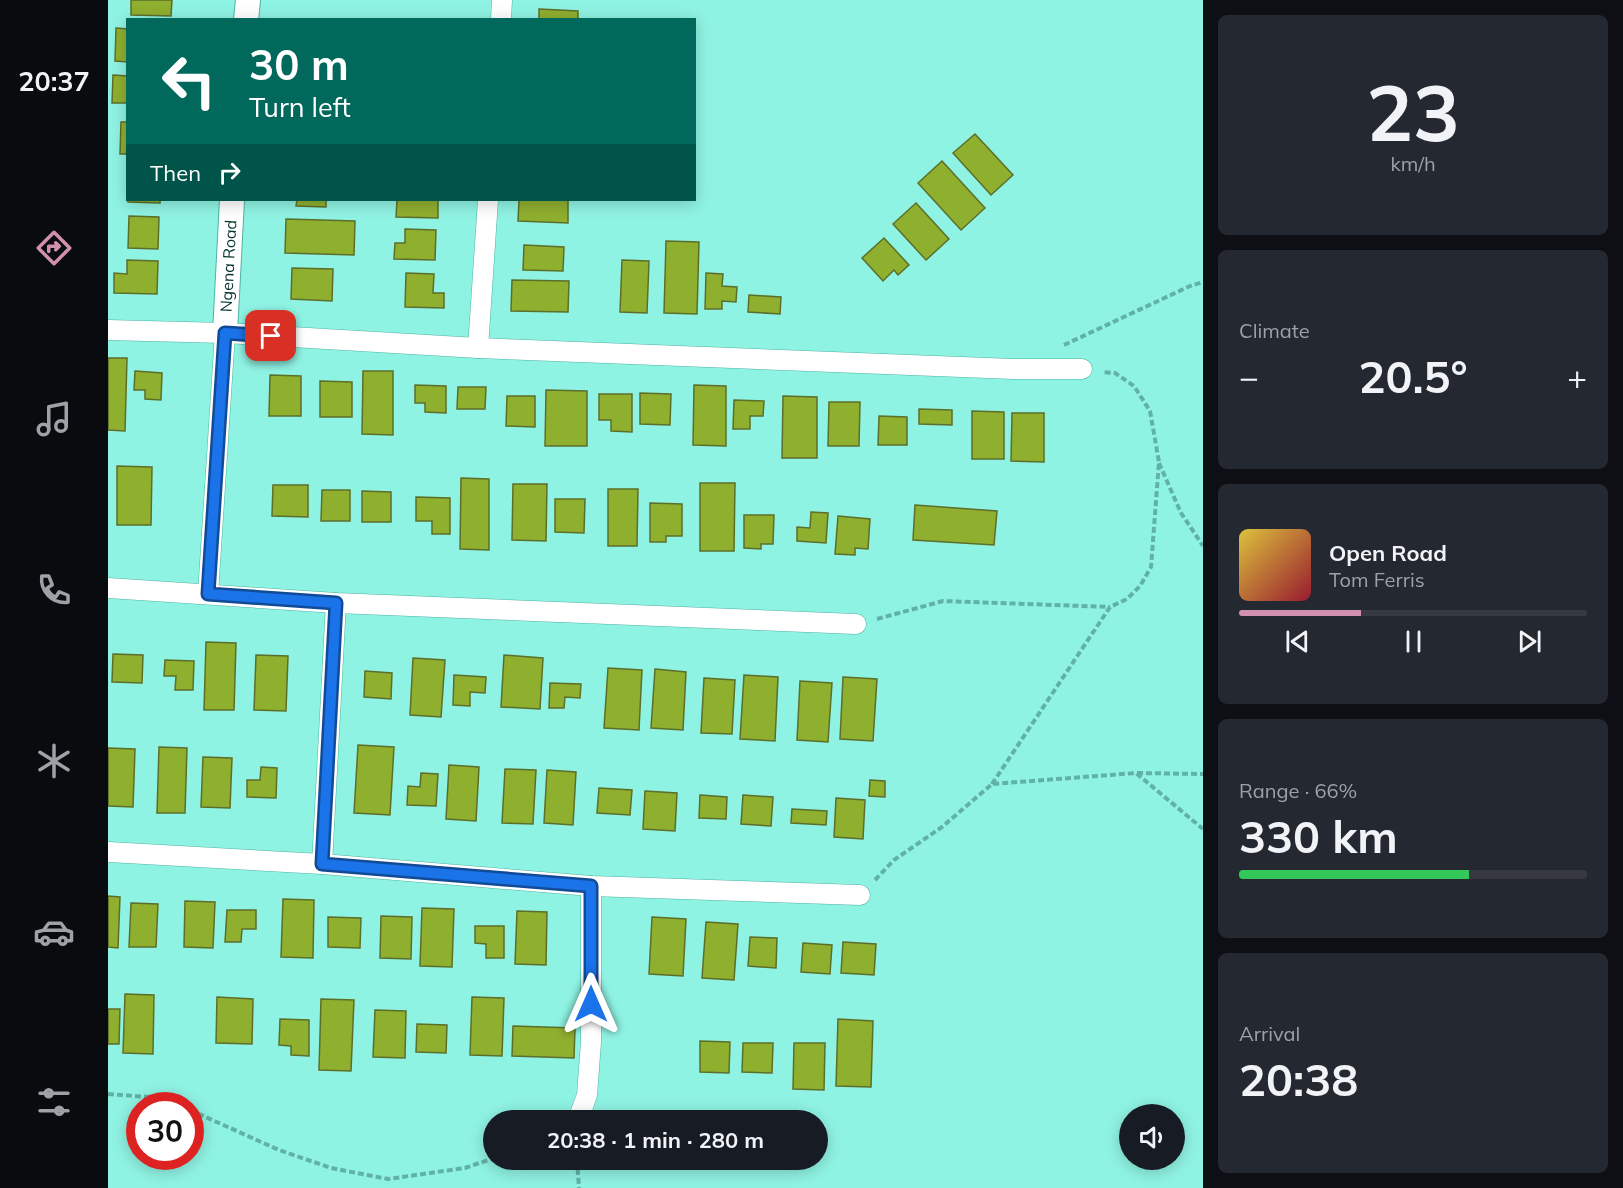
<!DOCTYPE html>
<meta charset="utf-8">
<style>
:root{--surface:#171b24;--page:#242831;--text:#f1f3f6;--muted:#9ea1a6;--line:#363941;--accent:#d191ae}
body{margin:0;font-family:Mulish,sans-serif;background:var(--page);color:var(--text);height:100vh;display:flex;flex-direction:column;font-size:22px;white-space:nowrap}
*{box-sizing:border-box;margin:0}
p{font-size:20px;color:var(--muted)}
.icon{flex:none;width:33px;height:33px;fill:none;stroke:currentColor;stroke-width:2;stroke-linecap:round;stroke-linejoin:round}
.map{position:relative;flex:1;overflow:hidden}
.details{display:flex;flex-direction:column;gap:15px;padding:15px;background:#0d0f14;width:420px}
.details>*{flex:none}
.top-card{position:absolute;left:18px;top:18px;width:570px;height:183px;border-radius:0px;box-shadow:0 3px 15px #0003;background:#00695c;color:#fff;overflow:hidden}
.controls{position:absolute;left:1011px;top:1104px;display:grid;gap:12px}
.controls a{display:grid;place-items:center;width:66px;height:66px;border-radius:50%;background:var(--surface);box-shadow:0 3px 15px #0003;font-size:30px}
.speed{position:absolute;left:18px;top:1092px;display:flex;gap:12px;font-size:30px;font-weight:700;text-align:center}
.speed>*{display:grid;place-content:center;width:78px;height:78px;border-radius:50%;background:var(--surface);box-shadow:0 3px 15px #0003;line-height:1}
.speed .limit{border:9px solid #d22;background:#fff;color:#111}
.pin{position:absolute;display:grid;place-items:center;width:51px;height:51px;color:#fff;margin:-26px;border-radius:12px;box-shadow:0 3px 9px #0006}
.me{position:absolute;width:66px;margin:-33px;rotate:0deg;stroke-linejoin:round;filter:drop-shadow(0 0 4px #0008)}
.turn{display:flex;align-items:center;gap:21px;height:126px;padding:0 24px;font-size:27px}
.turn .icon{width:78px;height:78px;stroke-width:2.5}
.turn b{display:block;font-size:42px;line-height:51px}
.then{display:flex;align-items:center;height:57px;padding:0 24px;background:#0003;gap:12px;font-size:22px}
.big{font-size:45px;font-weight:700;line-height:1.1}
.details .card{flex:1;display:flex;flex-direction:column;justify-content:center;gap:9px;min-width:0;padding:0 21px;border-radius:9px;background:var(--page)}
.details .dial{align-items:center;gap:0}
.dial b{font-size:78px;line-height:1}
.song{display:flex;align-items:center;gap:18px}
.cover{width:72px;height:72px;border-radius:9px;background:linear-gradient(135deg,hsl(50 70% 55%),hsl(350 70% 35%))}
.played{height:6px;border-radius:3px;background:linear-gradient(90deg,var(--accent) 35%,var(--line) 35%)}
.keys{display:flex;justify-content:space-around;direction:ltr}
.heat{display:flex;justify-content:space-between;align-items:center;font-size:33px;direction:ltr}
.charge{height:9px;border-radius:4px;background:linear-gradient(90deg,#34c759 66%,var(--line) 0)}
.trip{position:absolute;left:375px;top:1110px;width:345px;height:60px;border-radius:30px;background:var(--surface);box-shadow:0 3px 15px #0003;font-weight:700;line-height:60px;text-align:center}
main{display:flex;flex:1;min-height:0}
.menu{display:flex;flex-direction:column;width:108px;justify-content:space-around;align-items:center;background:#090b0e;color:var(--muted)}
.menu .icon{width:42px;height:42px}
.menu .selected{color:var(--accent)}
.menu b{font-size:27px;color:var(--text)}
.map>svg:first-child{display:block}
.building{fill:#8faf2f;stroke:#5c6f2a;stroke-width:1.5}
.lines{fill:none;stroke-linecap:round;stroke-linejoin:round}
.minor-casing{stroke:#4db3a4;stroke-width:21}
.tertiary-casing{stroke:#4db3a4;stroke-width:26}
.path{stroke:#61b2a6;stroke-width:4;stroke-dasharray:6 3;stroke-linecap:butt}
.minor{stroke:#fff;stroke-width:20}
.tertiary{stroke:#fff;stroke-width:24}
.route-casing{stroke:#114b97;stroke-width:15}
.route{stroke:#1a73e8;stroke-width:10}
.labels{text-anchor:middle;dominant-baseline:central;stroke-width:6;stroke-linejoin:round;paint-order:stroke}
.street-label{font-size:16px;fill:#07352f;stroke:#fff}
</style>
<main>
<nav class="menu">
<b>20:37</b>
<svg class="icon selected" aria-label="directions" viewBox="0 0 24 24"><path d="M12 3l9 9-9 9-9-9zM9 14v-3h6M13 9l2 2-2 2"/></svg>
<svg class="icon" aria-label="music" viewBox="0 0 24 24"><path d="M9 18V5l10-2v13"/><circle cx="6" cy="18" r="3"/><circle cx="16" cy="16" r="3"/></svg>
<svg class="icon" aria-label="phone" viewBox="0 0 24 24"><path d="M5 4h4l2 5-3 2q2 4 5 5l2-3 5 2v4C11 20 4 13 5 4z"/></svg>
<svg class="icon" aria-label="climate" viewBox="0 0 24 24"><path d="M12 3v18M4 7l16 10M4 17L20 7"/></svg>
<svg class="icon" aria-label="car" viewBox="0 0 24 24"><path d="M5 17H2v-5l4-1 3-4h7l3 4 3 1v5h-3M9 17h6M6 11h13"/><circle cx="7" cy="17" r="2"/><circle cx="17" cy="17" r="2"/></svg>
<svg class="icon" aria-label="filters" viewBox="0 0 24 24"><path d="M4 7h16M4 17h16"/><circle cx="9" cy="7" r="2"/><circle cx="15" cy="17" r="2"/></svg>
</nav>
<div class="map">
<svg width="1095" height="1188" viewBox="0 0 1095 1188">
<rect width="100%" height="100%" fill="#8ff3e3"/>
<g class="building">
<path d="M23,0h41l-1,16 -40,-1z"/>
<path d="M431,9l39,2v9h-39z"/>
<path d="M8,28l12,1v33l-13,-1z"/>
<path d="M5,75l15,1v27h-16z"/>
<path d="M13,122h7v32h-8z"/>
<path d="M867,134l38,41 -22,20 -38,-42z"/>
<path d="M834,161l43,47 -24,22 -43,-47z"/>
<path d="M20,200h32v3l-32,-1z"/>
<path d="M189,200h29v7l-30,-1z"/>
<path d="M289,200h41v18l-42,-1z"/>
<path d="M411,200h49v23l-50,-2z"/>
<path d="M808,203l33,36 -23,21 -33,-36z"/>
<path d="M21,216l30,1 -1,32 -30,-1z"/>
<path d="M178,219l69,2 -1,34 -69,-2z"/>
<path d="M297,229l31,1 -1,30 -41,-1 1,-16h10z"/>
<path d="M776,238l25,27 -11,10 -4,-5 -11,11 -21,-23z"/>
<path d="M558,241l33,1 -2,72 -33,-1z"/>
<path d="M416,245l40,2 -1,24 -40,-1z"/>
<path d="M19,260l31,1 -1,33 -43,-1v-20l13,1z"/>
<path d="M514,260l27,1 -2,52 -27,-1z"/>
<path d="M184,268l41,1 -1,32 -41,-2z"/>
<path d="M298,273l28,1 -1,19h11v15l-39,-1z"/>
<path d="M598,273l17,1 -1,12 15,1 -1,15 -14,-1v8h-17z"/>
<path d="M404,280l57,1 -1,31 -57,-1z"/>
<path d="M641,295l32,2 -1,17 -32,-2z"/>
<path d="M0,358h19l-2,73 -17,-1z"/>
<path d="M27,371l27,2 -1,27 -16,-1v-9h-11z"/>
<path d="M255,371h30v64l-31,-1z"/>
<path d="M162,375l31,1v40h-32z"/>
<path d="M212,381l32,1v35h-32z"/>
<path d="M307,385l31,1v27l-21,-1v-9h-10z"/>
<path d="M586,385l32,1v60l-33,-1z"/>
<path d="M350,387h28l-1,22h-28z"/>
<path d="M438,390l41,1v55h-42z"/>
<path d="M532,393l31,1 -1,31 -30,-1z"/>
<path d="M491,394h33v38l-21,-1v-11h-12z"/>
<path d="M399,396h28v31l-29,-1z"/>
<path d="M675,396l34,1v61h-35z"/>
<path d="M626,400l30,1 -1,15h-13v13h-17z"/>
<path d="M721,402h31l-1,44h-31z"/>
<path d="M811,409l33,1v15l-33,-1z"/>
<path d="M864,411l32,1v47h-32z"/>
<path d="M904,413h32v49l-33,-1z"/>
<path d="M771,416l28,1v28h-29z"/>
<path d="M9,466l35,1 -1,58h-34z"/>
<path d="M353,478l28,1v71l-29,-1z"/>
<path d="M592,483h35l-1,68h-34z"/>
<path d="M405,484h34l-1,57 -34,-1z"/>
<path d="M165,485h35v32l-36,-1z"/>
<path d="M500,489h30l-1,57h-29z"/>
<path d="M214,490h28v31h-29z"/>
<path d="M254,491l29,1v30h-29z"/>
<path d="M308,497l34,1v36h-18v-13h-16z"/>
<path d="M447,499h30l-1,34 -29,-1z"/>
<path d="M542,503l32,1v32h-16v6h-16z"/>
<path d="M807,505l82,6 -3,34 -81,-5z"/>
<path d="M703,512l17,1 -2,30 -29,-2v-14l13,1z"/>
<path d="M636,515h30l-1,29h-12v5l-17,-1z"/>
<path d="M730,516l32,3 -2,30 -13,-1v7l-20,-1z"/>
<path d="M98,642l30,1 -2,67h-30z"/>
<path d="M5,654l30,1 -1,28 -30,-1z"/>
<path d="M148,655l32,1 -2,55 -32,-1z"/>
<path d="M396,655l39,3 -3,51 -39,-2z"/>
<path d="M305,658l32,2 -4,57 -31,-2z"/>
<path d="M57,660l29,1 -1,29h-18l1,-14h-12z"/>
<path d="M500,668l34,2 -3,60 -35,-2z"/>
<path d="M547,669l31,3 -3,58 -32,-2z"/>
<path d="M257,671l27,2 -1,26 -27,-2z"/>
<path d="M346,675l32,2 -1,16 -15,-1v14l-17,-1z"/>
<path d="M636,675l34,2 -3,64 -35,-2z"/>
<path d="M735,677l34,2 -4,62 -33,-2z"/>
<path d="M596,678l31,2 -3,54 -31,-1z"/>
<path d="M692,681l32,2 -4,59 -31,-2z"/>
<path d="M442,683l31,1 -1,14 -15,-1 -1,11h-15z"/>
<path d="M250,745l36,2 -4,68 -36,-2z"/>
<path d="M51,747l28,1 -2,65h-28z"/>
<path d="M0,748l27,1 -2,58 -25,-1z"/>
<path d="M95,757l29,1 -2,50 -29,-1z"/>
<path d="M341,765l30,2 -3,54 -30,-2z"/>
<path d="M153,767l16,1 -1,30 -29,-1v-17h13z"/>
<path d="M397,769l31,1 -3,54 -31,-1z"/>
<path d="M439,770l29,2 -3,53 -29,-2z"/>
<path d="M313,773l17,1 -2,32 -29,-1 1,-19 12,1z"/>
<path d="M762,780l15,1v16l-16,-1z"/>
<path d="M491,788l33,2 -2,25 -33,-2z"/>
<path d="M537,791l32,2 -2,38 -32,-2z"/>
<path d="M592,795l27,2 -1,22 -27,-1z"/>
<path d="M635,795l30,2 -2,29 -30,-2z"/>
<path d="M728,798l29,2 -2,39 -29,-2z"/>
<path d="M684,809l35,2 -1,14 -35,-2z"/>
<path d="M0,896l12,1 -2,51 -10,-1z"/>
<path d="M175,899l31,1 -1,58 -32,-1z"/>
<path d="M77,901l30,1 -2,46 -29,-1z"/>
<path d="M23,903l27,1 -2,43h-27z"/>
<path d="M314,908l32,1 -2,58 -32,-1z"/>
<path d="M119,910h29v19h-14l-1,13h-16z"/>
<path d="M409,911l30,1 -1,53 -31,-1z"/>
<path d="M273,916l31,1 -1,42 -31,-1z"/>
<path d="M220,917l33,1 -1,30 -32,-1z"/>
<path d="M544,917l34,2 -3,57 -34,-2z"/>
<path d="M598,922l32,2 -4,56 -32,-2z"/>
<path d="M367,926h29v32h-18v-14l-11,-1z"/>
<path d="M642,937l27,1 -1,30 -28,-2z"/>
<path d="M735,942l33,2 -2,31 -33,-2z"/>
<path d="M695,943l29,2 -2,29 -29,-2z"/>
<path d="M17,994l29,1 -1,59 -30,-1z"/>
<path d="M109,997l36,2 -1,45 -36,-1z"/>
<path d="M364,997l32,1 -2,58 -32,-1z"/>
<path d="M213,999l33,1 -3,71 -32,-1z"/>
<path d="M0,1009h12l-1,35h-11z"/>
<path d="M267,1010l31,1 -1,47 -32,-1z"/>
<path d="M172,1019l29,1v36l-18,-1v-9l-12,-1z"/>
<path d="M730,1019l35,2 -2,66 -35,-1z"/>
<path d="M309,1024l30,1 -1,28 -30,-1z"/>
<path d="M405,1026l62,2 -1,30 -62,-2z"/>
<path d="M592,1041l30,1 -1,31 -29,-1z"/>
<path d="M635,1043h30l-1,30 -30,-1z"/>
<path d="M686,1043h31l-1,47 -31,-1z"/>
</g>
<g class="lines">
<g class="minor-casing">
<g id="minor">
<path d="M393,20l1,-20"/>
<path d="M0,330l117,3 253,15 535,21h69"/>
<path d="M370,348l10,-148"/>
<path d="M0,588l228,15 520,21"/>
<path d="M100,594l17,-261"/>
<path d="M0,852l214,12 269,22 269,9"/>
<path d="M214,864l14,-261"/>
<path d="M470,1120l9,-25 4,-53v-156"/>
</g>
</g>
<g class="tertiary-casing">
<g id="tertiary">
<path d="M138,20l2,-20"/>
<path d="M117,333l7,-133"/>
</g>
</g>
<g class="path">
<path d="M956,345l126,-59 13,-4"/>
<path d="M1051,463l22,50 22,33"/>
<path d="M769,619l66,-18 167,6"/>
<path d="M1029,773l66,1"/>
<path d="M884,784l118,-177 17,-8 13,-13 11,-19 8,-105 -9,-51 -16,-25 -19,-13 -13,-1"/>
<path d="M767,880l19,-20 48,-33 50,-43 144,-11 67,56"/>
<path d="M0,1094l55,4 17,8"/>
<path d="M82,1110l89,40 52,18 57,11 77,-11 29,-10"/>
<path d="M469,1160l2,28"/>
</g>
<use href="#minor" class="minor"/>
<use href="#tertiary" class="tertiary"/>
</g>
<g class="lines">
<g class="route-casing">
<path id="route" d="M163,336l-46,-3 -17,261 128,9 -14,261 269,22v118"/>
</g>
<use href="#route" class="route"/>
</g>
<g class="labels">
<g class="street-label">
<text transform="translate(120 266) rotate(-87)">Ngena Road</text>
</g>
</g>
</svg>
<div class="controls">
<a><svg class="icon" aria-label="sound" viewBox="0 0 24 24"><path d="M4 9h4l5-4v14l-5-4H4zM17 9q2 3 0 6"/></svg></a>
</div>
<div class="speed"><div class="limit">30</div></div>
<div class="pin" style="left:163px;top:336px;background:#d93025"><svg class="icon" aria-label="arrive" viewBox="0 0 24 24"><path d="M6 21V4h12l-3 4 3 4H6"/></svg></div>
<svg class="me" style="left:483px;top:1004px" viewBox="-20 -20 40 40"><path d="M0-17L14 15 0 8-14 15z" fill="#1a73e8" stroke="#fff" stroke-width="4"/></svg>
<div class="trip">20:38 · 1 min · 280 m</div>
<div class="top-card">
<div class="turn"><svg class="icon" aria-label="left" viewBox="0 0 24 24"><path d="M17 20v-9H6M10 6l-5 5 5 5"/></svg><div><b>30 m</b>Turn left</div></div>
<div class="then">Then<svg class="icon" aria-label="right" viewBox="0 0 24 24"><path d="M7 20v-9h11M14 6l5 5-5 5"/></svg></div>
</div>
</div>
<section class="details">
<div class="card dial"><b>23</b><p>km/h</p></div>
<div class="card"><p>Climate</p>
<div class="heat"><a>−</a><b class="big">20.5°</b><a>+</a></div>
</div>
<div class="card">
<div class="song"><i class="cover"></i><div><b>Open Road</b><p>Tom Ferris</p></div></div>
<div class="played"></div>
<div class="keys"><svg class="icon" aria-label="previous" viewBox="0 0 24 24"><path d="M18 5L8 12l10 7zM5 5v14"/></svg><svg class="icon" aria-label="pause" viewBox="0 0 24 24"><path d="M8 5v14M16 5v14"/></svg><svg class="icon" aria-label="next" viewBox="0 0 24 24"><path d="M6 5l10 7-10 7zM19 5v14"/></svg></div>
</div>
<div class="card"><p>Range · 66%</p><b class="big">330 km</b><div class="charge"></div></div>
<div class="card"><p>Arrival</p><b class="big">20:38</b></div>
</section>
</main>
